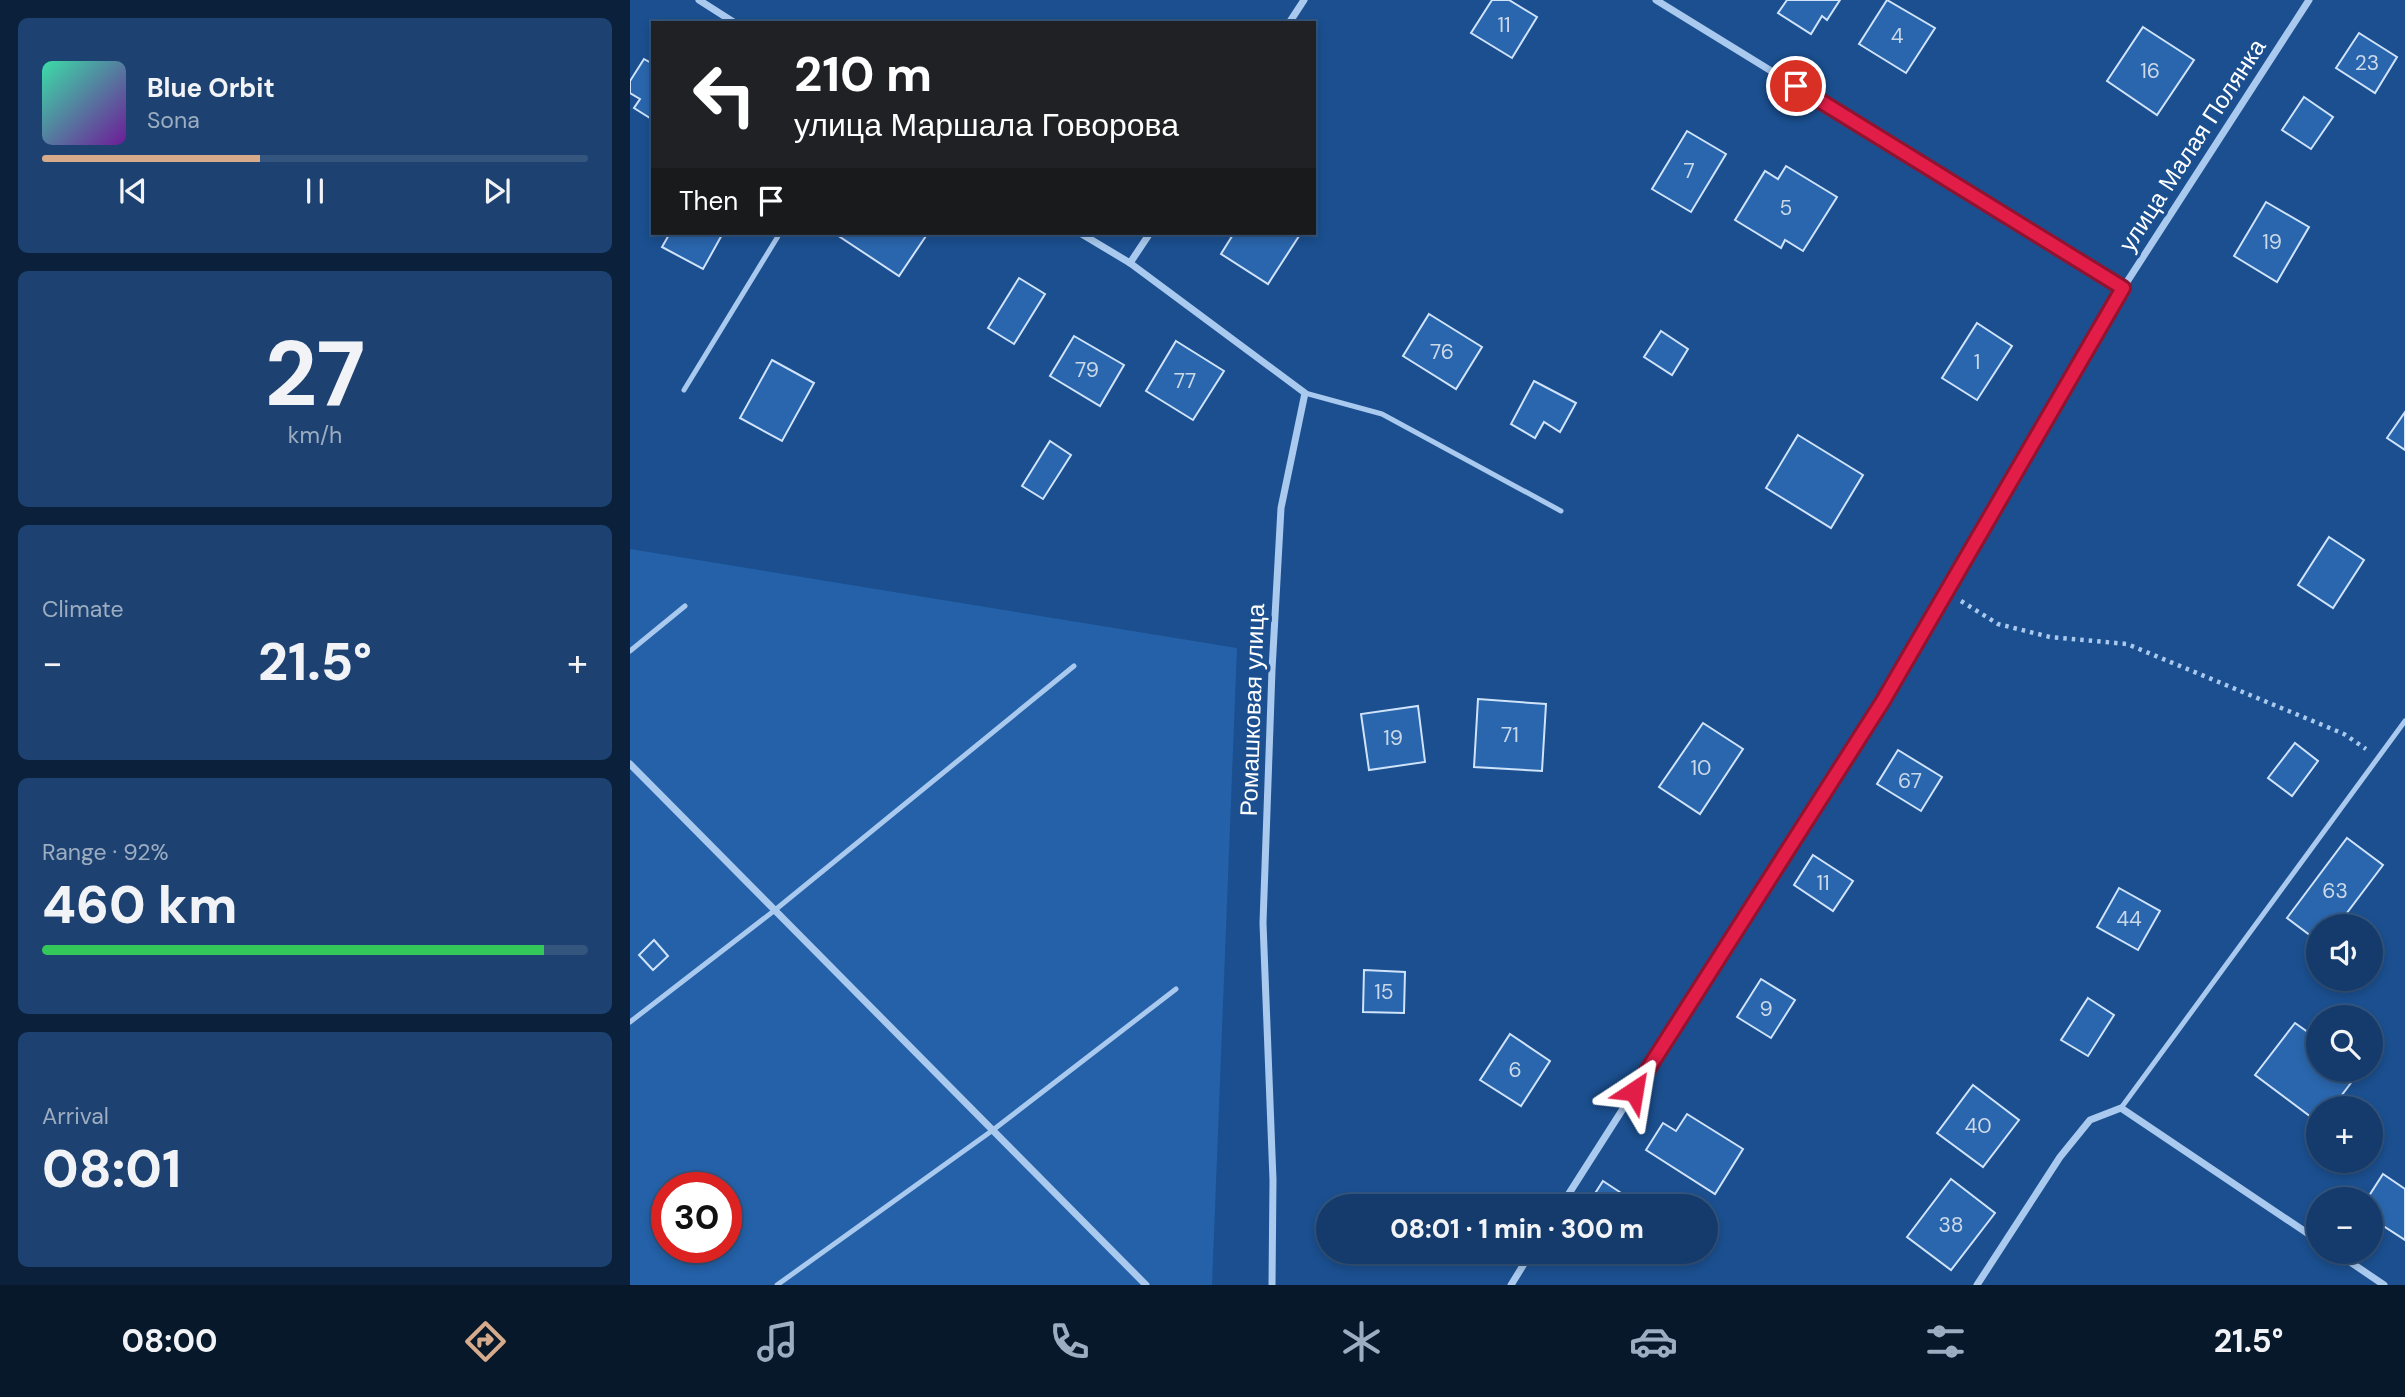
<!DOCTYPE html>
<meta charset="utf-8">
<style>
:root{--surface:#143b6b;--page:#1d4271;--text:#f1f3f6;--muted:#9dadc1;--line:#33557e;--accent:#d6ab8b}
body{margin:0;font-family:"DM Sans",sans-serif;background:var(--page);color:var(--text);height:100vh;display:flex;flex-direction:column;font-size:26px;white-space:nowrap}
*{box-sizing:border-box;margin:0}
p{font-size:23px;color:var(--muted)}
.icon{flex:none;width:38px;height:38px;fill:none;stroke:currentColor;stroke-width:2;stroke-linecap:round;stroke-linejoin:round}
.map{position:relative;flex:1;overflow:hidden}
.details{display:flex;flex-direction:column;gap:18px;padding:18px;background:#0b203b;width:630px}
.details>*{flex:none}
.banner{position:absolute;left:21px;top:21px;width:665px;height:214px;border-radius:0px;box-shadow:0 4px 10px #0003,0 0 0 2px var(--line);background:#202124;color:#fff;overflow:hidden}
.fabs{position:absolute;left:1676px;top:914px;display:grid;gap:14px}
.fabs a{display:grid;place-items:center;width:77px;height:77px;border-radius:50%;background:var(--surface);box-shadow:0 4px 10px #0003,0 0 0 2px var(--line);font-size:35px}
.speed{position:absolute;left:21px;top:1172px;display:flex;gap:14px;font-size:35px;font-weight:700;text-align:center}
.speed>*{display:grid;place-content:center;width:91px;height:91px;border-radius:50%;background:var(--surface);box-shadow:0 4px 10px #0003,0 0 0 2px var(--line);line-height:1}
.speed .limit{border:10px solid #d22;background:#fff;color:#111}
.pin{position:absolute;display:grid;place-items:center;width:60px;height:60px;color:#fff;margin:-30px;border:4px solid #fff;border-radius:50%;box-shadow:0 2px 7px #0007}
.me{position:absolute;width:77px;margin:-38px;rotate:33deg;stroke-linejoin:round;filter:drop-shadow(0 0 5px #0008)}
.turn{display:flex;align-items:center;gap:24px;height:147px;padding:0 28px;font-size:32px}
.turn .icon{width:91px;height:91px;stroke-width:2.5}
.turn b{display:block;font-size:49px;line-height:60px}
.then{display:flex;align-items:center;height:66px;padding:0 28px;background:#0003;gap:14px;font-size:26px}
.big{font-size:52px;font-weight:800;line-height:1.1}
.details .card{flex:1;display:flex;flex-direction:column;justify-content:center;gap:10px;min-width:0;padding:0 24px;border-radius:10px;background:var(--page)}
.details .dial{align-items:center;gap:0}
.dial b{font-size:91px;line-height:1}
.song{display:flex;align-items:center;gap:21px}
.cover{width:84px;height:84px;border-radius:10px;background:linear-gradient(135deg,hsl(160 70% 55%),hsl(280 70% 35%))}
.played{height:7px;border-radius:4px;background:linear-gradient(90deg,var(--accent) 40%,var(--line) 40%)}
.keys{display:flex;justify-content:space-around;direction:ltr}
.heat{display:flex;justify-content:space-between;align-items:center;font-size:38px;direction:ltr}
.charge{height:10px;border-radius:5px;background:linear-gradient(90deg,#34c759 92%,var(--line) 0)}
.trip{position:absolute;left:686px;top:1194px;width:402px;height:70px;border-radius:35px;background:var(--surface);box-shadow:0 4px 10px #0003,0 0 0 2px var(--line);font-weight:800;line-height:70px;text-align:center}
.menu{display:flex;height:112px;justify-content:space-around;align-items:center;background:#08182b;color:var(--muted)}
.menu .icon{width:49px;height:49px}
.menu .active{color:var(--accent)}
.menu b{font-size:32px;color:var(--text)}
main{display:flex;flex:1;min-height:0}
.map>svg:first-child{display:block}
.green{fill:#2461a8;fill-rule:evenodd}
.building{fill:#2a66ad;stroke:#cfe3fa;stroke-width:2}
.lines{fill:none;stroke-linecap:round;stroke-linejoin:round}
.path{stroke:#a9c9ee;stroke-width:4.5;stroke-dasharray:3.5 5;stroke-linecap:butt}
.service{stroke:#a9c9ee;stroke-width:5}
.minor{stroke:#a9c9ee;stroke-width:7}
.route-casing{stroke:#92132f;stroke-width:18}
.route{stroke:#e11d48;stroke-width:12}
.labels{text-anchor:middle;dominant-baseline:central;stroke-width:7;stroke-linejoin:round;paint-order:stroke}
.number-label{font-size:21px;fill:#cad9ea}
.street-label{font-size:24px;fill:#fff;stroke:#1b4f8f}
</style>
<main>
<section class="details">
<div class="card">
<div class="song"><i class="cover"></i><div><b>Blue Orbit</b><p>Sona</p></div></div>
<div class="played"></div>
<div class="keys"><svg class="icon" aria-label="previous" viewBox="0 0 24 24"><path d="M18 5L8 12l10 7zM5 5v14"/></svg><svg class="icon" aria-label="pause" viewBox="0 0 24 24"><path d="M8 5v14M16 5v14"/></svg><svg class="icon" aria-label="next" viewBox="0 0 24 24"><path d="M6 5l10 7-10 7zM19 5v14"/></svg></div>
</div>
<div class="card dial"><b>27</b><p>km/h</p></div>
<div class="card"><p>Climate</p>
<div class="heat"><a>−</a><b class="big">21.5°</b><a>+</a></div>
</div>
<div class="card"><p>Range · 92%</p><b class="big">460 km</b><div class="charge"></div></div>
<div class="card"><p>Arrival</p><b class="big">08:01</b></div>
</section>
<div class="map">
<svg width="1775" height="1285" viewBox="0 0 1775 1285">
<rect width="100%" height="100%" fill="#1b4f8f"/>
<path class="green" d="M0,549l607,99 -25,637h-582zM37,1188h59v60h-59z"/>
<g class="building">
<path d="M862,0h17l28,17 -25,41 -41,-25z"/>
<path d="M1157,0h53l-13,20 -5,-4 -11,18 -33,-21z"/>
<path d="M1257,0l48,28 -29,45 -47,-29z"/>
<path d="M1513,27l51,33 -37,55 -50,-34z"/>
<path d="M1729,33l38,24 -22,36 -39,-25z"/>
<path d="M14,59l9,5v56l-19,-12 6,-9 -10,-6v-12z"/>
<path d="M1674,97l29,20 -22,32 -29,-19z"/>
<path d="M1057,131l39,23 -35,58 -39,-23z"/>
<path d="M1156,166l51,31 -34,54 -18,-11 -4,8 -46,-28 30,-49 13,8z"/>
<path d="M1636,202l43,25 -32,55 -43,-26z"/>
<path d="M40,233h53l-20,36 -41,-22z"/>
<path d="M204,233h94l-29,43z"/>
<path d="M604,233h67l-33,51 -47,-30z"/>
<path d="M389,278l26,16 -31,50 -26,-16z"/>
<path d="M799,314l53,33 -26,42 -53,-33z"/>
<path d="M1347,323l35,23 -35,54 -35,-22z"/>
<path d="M1031,331l27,18 -16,26 -28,-18z"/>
<path d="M444,336l50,29 -24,41 -50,-30z"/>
<path d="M546,341l48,30 -31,49 -47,-29z"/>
<path d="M142,360l42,23 -32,58 -42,-23z"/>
<path d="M904,381l42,22 -16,29 -16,-10 -9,16 -24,-14z"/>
<path d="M1775,412v38l-18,-12z"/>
<path d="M1168,435l65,40 -32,53 -65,-40z"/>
<path d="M420,441l21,14 -28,44 -21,-13z"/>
<path d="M1699,537l35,23 -31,48 -35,-23z"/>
<path d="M848,699l68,5 -4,67 -68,-4z"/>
<path d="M788,706l7,56 -56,8 -8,-56z"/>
<path d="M1073,723l40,26 -43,65 -41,-27z"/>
<path d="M1665,743l23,18 -26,35 -24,-18z"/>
<path d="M1268,750l44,27 -21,34 -44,-27z"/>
<path d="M1717,838l36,27 -46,61h-18v16l-32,-24z"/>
<path d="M1183,855l40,26 -20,30 -39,-26z"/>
<path d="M1489,888l41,23 -22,39 -41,-23z"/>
<path d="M24,940l14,16 -15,14 -14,-15z"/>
<path d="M734,970l41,2 -1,41 -41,-1z"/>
<path d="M1131,979l34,21 -24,38 -34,-21z"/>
<path d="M1458,998l26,17 -26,41 -27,-16z"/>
<path d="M1665,1023l24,17v29l41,2 -28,37h-13v15l-64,-48z"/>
<path d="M880,1034l40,27 -29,45 -41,-26z"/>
<path d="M1343,1085l46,35 -36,47 -46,-34z"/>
<path d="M1057,1114l56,35 -28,45 -69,-44 17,-27 13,8z"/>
<path d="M1753,1174l22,15v51l-34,-22v-19h-4z"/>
<path d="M1321,1179l44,34 -44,57 -44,-33z"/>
<path d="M973,1181l35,23 -1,2h-50z"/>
</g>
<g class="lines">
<path class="path" d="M1331,601l37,23 52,13 77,7 217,90 22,15"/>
<g class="service">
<path d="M54,390l96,-157"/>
<path d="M675,393l77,21 179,97"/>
<path d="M0,651l55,-45"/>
<path d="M0,1022l145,-112 299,-244"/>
<path d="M1491,1108l284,-387"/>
<path d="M147,1285l216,-155 183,-141"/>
</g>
<g class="minor">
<path d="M69,0l36,23"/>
<path d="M1026,0l467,288"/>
<path d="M659,23l15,-23"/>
<path d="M450,233l50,30 175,130 -24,115 -9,162 -9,253 10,257 -1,105"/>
<path d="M500,263l20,-30"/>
<path d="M0,764l516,521"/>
<path d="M931,1206l322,-505 240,-413 186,-288"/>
<path d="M1704,1251l50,34"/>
<path d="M881,1285l21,-34"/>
<path d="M1347,1285l83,-128 30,-37 31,-12 198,133"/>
</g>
</g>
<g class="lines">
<g class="route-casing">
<path id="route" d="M1004,1091l249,-390 240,-413 -327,-202"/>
</g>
<use href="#route" class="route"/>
</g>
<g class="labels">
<g class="number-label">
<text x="874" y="25">11</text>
<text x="1267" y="36">4</text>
<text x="1737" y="63">23</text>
<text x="1520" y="71">16</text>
<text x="1059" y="171">7</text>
<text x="1156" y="208">5</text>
<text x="1642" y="242">19</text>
<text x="812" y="352">76</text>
<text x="1347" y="362">1</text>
<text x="457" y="370">79</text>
<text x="555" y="381">77</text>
<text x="880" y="735">71</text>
<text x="763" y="738">19</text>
<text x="1071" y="768">10</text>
<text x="1280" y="781">67</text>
<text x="1193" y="883">11</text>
<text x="1705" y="891">63</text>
<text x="1499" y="919">44</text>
<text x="754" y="992">15</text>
<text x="1136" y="1009">9</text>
<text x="885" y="1070">6</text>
<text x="1348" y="1126">40</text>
<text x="1321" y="1225">38</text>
</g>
<g class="street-label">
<text transform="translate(1562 145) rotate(-57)">улица Малая Полянка</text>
<text transform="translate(622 710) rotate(-88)">Ромашковая улица</text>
</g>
</g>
</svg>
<div class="fabs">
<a><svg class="icon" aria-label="sound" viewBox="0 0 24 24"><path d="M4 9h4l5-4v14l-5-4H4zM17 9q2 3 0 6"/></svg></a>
<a><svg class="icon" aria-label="search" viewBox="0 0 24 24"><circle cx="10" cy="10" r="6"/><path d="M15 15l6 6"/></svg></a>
<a>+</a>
<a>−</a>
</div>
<div class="speed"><div class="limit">30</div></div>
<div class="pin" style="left:1166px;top:86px;background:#d93025"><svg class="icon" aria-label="arrive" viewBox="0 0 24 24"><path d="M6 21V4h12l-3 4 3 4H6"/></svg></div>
<svg class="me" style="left:1004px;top:1091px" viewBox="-20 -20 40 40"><path d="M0-17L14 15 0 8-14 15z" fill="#e11d48" stroke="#fff" stroke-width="4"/></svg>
<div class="trip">08:01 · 1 min · 300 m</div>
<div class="banner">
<div class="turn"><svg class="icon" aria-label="left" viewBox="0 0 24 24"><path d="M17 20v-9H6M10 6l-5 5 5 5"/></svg><div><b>210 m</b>улица Маршала Говорова</div></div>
<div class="then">Then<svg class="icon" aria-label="arrive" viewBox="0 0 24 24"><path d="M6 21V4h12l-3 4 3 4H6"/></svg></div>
</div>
</div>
</main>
<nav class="menu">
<b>08:00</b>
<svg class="icon active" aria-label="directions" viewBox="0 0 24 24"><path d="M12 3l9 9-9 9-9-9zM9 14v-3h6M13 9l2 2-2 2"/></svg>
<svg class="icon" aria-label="music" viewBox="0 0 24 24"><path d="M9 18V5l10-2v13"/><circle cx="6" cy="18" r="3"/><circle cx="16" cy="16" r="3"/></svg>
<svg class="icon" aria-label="phone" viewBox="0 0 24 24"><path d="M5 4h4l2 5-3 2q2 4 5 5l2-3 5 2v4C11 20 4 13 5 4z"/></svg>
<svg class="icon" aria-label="climate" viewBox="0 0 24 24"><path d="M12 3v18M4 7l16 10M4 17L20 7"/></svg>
<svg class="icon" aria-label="car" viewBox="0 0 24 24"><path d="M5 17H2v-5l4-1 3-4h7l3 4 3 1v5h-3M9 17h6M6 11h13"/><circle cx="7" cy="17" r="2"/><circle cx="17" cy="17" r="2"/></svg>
<svg class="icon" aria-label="filters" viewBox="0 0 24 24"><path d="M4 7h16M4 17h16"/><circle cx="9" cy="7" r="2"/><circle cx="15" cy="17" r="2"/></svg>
<b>21.5°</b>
</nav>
